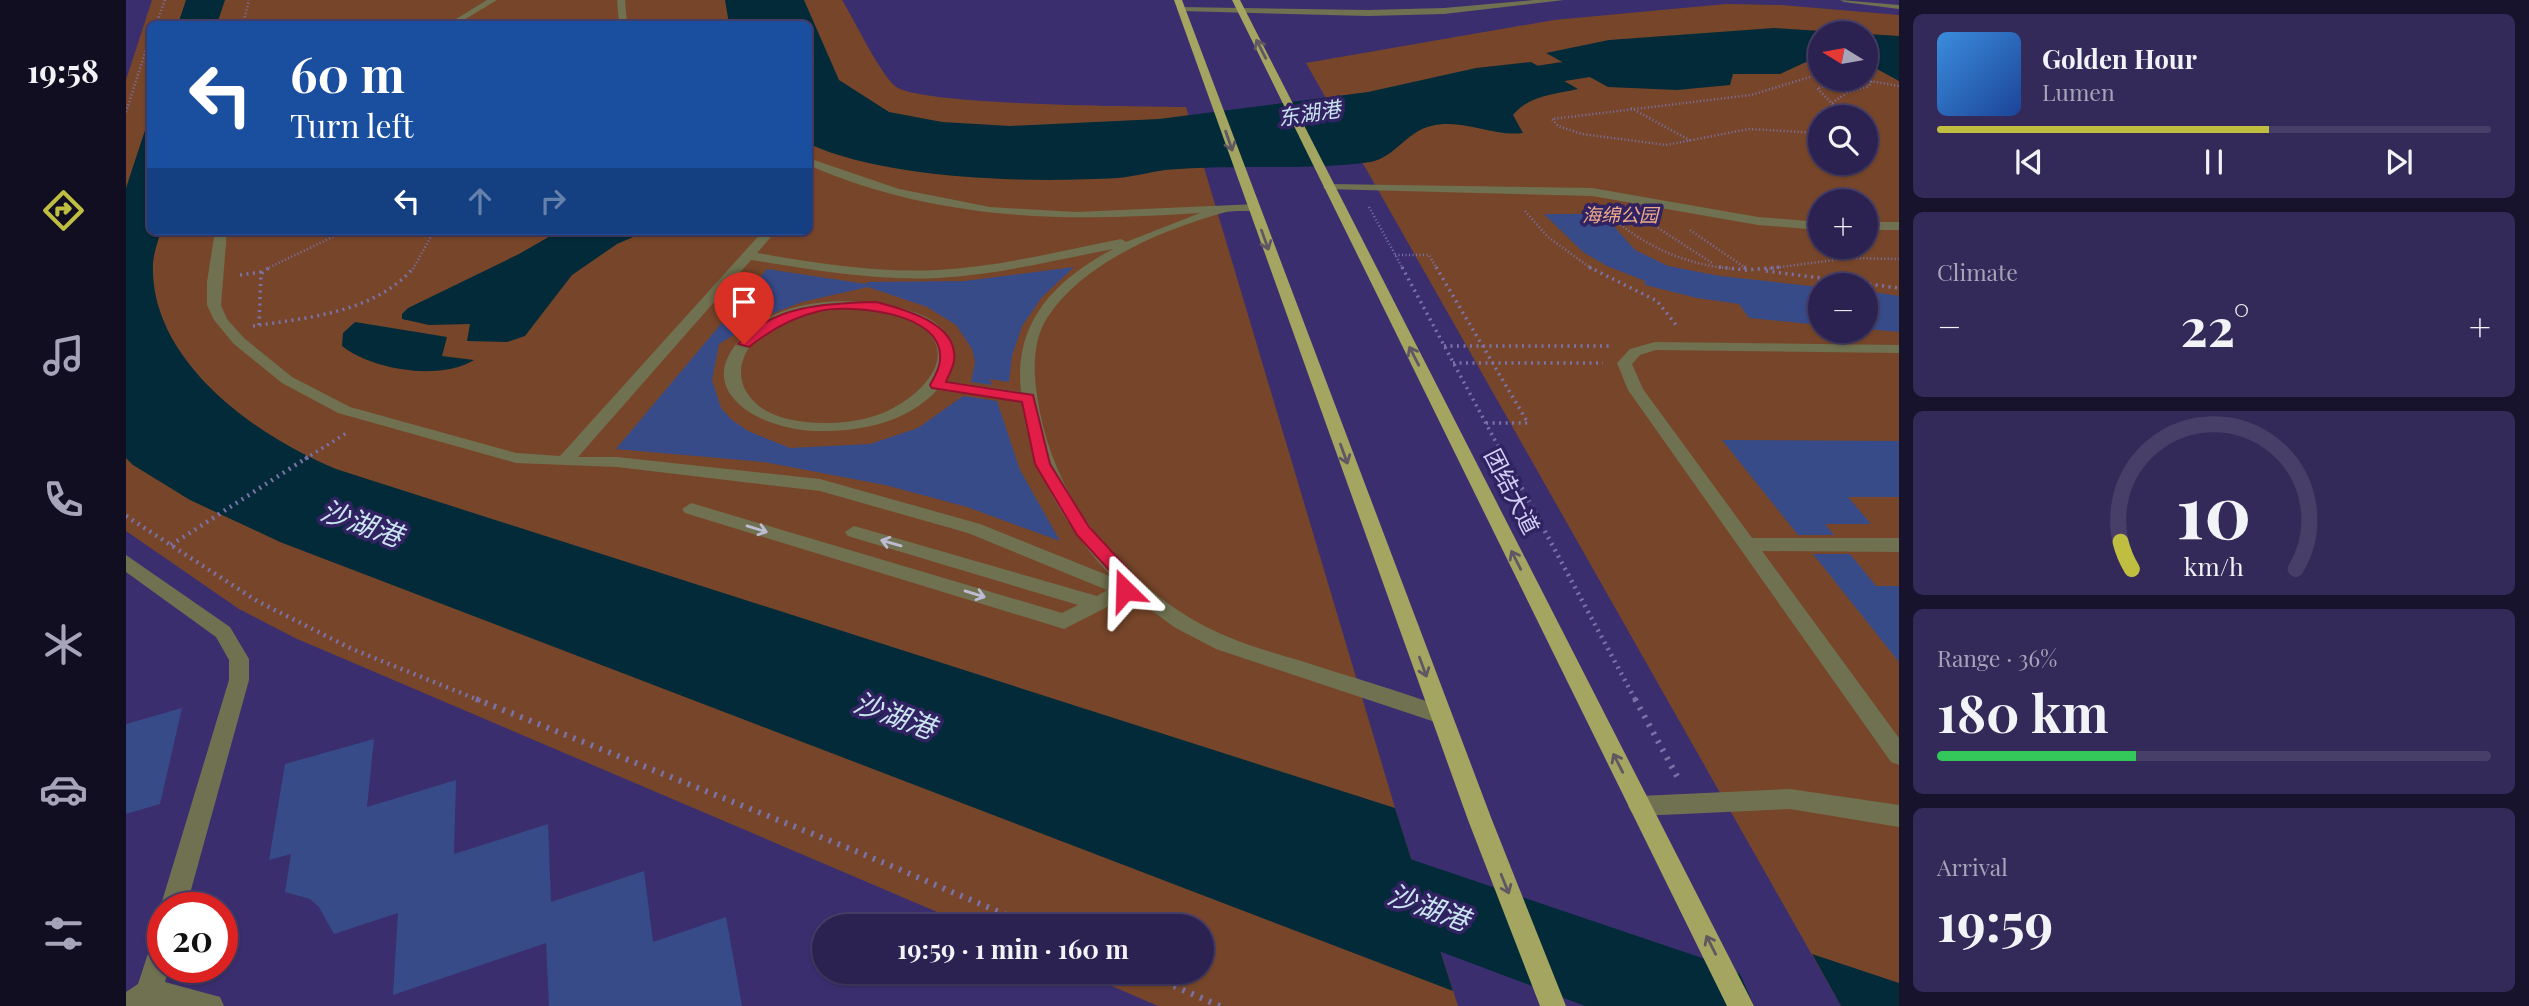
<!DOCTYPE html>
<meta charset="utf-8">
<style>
:root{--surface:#2c2252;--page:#342a59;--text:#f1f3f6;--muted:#a6a4b8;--line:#483f69;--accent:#bfbe41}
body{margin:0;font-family:"Playfair Display","Noto Sans SC",serif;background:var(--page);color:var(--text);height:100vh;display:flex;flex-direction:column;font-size:26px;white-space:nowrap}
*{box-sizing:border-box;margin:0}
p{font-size:23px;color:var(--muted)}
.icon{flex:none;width:38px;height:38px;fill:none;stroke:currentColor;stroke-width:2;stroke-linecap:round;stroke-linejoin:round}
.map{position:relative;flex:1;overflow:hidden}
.panel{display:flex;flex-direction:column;gap:14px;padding:14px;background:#18132d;width:630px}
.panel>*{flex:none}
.banner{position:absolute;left:21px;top:21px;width:665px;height:214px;border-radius:10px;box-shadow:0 2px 5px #0004,0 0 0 2px var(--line);background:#1a4fa0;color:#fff;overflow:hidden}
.needle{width:46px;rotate:281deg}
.fabs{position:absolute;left:1682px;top:21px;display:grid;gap:14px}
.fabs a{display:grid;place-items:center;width:70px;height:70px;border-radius:50%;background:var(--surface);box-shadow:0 2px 5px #0004,0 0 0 2px var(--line);font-size:35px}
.speed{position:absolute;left:21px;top:892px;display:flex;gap:14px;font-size:35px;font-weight:700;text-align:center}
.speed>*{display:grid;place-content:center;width:91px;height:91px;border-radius:50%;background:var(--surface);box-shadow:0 2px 5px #0004,0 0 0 2px var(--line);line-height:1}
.speed .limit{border:10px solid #d22;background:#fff;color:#111}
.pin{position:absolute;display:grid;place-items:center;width:60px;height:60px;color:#fff;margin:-72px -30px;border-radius:50% 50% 50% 0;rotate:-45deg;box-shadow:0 0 7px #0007}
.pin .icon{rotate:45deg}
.me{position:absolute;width:77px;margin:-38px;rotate:338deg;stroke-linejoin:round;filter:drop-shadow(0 0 5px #0008)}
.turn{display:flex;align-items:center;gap:24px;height:147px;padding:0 28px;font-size:32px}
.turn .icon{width:91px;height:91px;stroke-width:2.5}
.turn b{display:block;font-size:49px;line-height:60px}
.lanes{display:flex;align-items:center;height:66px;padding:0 28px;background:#0003;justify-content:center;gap:35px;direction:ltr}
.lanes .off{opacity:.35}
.big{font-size:52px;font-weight:700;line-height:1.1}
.panel .widget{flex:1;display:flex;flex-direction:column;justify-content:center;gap:10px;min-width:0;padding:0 24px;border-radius:10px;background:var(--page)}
.panel .dial{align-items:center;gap:0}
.dial svg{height:182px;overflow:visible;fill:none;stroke:var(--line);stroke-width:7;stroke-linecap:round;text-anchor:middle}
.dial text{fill:var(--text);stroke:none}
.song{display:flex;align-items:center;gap:21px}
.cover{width:84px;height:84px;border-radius:10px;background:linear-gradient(135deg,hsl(210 70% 55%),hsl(220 70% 35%))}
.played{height:7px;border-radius:4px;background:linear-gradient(90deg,var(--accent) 60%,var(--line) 60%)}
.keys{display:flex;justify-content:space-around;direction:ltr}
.heat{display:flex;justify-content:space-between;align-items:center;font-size:38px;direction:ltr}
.charge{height:10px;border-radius:5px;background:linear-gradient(90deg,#34c759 36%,var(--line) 0)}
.trip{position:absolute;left:686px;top:914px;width:402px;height:70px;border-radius:35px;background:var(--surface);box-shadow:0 2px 5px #0004,0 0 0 2px var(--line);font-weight:700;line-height:70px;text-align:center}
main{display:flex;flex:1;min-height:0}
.tabs{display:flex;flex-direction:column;width:126px;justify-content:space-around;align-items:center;background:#120e21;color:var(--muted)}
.tabs .icon{width:49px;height:49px}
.tabs .current{color:var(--accent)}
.tabs b{font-size:32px;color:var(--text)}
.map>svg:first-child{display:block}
.green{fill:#77462a;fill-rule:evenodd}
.water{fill:#022a39}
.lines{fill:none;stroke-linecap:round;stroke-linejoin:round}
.river{fill:#022a39;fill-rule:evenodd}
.building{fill:#374b89}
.path-far3{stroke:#7b73a8;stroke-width:2.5;stroke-dasharray:1 2.5;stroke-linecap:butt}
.path-far2{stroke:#7b73a8;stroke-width:3.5;stroke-dasharray:2 4.5;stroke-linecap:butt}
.path-far1{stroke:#7b73a8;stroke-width:4.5;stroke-dasharray:2 5;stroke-linecap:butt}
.path{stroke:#7b73a8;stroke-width:6;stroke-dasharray:2.5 7;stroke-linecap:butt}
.minor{fill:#707150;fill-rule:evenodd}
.major{fill:#a4a560;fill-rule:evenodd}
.oneway{stroke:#5f5761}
.oneway2{stroke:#bebcd4}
.route{fill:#e11d48;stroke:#92132f;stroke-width:2}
.labels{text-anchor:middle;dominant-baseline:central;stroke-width:7;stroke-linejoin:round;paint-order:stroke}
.far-park-label{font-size:19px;font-style:italic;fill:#f0ac88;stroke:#312362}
.far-water-label{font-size:21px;font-style:italic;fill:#cae4f0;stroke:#312362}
.street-label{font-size:23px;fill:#d2cff5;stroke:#312362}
.near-water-label{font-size:28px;font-style:italic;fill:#cae4f0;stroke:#312362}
</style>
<main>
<nav class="tabs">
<b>19:58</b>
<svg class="icon current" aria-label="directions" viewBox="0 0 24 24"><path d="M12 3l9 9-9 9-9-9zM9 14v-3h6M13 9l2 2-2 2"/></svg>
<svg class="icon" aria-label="music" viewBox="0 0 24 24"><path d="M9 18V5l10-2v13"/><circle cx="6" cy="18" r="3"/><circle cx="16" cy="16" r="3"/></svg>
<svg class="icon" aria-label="phone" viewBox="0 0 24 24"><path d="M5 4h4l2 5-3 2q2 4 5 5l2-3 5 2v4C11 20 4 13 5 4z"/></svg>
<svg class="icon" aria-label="climate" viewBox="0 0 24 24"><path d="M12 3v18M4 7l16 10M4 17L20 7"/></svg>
<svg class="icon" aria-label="car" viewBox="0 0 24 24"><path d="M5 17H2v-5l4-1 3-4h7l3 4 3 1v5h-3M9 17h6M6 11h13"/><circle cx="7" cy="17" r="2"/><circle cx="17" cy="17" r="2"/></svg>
<svg class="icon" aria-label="filters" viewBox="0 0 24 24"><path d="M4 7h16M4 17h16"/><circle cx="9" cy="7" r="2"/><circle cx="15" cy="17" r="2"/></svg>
</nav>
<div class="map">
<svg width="1773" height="1006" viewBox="0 0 1773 1006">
<rect width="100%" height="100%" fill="#3b2e6e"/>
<g class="green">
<path d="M26,0h690c13,21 37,72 53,86 24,20 246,20 291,21l209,701 63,198h-300l-81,-35h125v-45h-232l-675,-288 -56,-29 -113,-78v-451zM24,24h658v207h-658z"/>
<path d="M1600,4l55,1 118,10v991h-58l-535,-943 248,-43zM1694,33h46v46h-46zM1694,117h46v46h-46zM1694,201h46v46h-46zM1694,285h46v46h-46z"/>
</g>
<g class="water">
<path d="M60,0h39l-8,24h-39z"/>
<path d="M599,0h79l35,80 50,32 53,10 68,4 149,-7 209,-27 108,-24 55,-6 47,27c-23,5 -50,7 -65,26l10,18c-31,4 -60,-15 -92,-7 -25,6 -36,31 -60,36 -68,9 -138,2 -206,8 -16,2 -32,7 -48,8 -88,5 -228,2 -308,-34l-1,-120h-79z"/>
<path d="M1648,28l125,8v45l-33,-18v-30h-46v27l-14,2 -26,12h-47l-3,11 -53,5 -69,-3 -62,-34 63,-13z"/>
<path d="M24,115v116h11c-3,10 -7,21 -8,32 -4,98 103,173 183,206l1059,339 58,183 -1173,-449 -90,-42 -57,-35 -7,-7v-270z"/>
<path d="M433,231h88l-30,13 -45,31 -47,61 -18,6 -40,-1 3,-17 -41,1 -27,-6v-5l6,-6 111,-54z"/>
<path d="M229,322l92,15 -5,19 32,4c-34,21 -102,10 -132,-14l1,-13z"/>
<path d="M1686,954l87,29v23h-58z"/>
</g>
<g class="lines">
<g class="river">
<path d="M1694,36v18l-98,2 -252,40 -12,-3 -5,-7 5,-7 12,-3 252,-38z"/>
<path d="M1225,839l357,121 32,14 14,32h-169l-263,-99 -13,-28 13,-28z"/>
</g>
</g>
<g class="building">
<path d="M1418,214h59l32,36 33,16 52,10 100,11v38l-71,-7 -10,-14 -42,-6 -52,-13v-4l-38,-15 -24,-14z"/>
<path d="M948,267l-32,30 -20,29 -10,30 -3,26 -19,-3 2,6 -21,-3 4,-20 -3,-13 -16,-24 -29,-18 -59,-20 -66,15 -39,15 -44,27 -7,36 9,28 11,12 16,11 42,17 80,-4 48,-16 45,-32 34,5 23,69 40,71 -93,-34 -82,-22 -121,-23 -148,-13 151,-180 99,15 1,-2 98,-1z"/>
<path d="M1740,291l33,5v36l-33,-3z"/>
<path d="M1596,440l177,1v56h-51l23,27h-46l9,11h-36z"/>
<path d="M1687,554h37l26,32h23v76z"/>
<path d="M56,708l-22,96 -34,10v-90z"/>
<path d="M248,739l-7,68 89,-27 -2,74 94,-30 3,78 93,-31 9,71 73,-25 16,89h-193l-3,-63 -153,52 5,-82 -64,21 -15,-27 -9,-8 -25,-7 6,-38 -22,6 16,-96z"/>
</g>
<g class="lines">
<g class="path-far3">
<path d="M30,24l9,-24"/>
<path d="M117,24l6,-24"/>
<path d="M1694,74l-69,21 -199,24 6,7 24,8 84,11 83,-16 71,4"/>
<path d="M1744,81l29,5"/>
<path d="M1706,103l15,-10 22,-7 2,-4 -5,-5"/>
<path d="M1505,108l60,33"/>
<path d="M0,112l24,-75"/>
<path d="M1719,117l-28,-29 31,-6 -1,-3"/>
<path d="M1243,207l34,62"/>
<path d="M1399,211l23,26 44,32"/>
<path d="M1486,218c36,30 77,48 124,51"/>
<path d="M1526,224l60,39"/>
<path d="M1564,230l57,39"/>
<path d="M1269,255h34l8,14"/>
<path d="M140,269l79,-38"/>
<path d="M287,269l21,-38"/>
<path d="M1640,269l83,-11 50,1"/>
</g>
<g class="path-far2">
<path d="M1276,267l103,192"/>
<path d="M1310,267l92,156h-42"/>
<path d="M1463,267l68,34 20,25"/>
<path d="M1593,267l27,3 35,-3"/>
<path d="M1618,267l3,2"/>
<path d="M1640,271l133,17"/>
<path d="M114,275l22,-3"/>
<path d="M133,325l2,-51 9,-7"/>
<path d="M127,326c54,-8 124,-14 161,-59"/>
<path d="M1318,346h167"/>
<path d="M1327,363h150"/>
<path d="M179,459l43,-27"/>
</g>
<g class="path-far1">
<path d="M1379,457l131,244"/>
<path d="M0,516l131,85 95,48 129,52"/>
<path d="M45,545l137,-88"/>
</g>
<g class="path">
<path d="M350,699l387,155 169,72"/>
<path d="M1509,699l43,79"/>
<path d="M1013,971l81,35"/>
</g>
<g class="minor">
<path d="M361,0h10l-40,24h-9z"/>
<path d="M491,0h8l2,24h-8z"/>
<path d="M1408,0h30l-120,14 -76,2 -187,-5 -4,-2 4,-2 187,3 76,-2z"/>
<path d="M1714,0l59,5v4l-55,-7z"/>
<path d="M682,158l91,31 91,18 86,5 181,-8v6c-10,2 -21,0 -31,2 -62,17 -143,50 -179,106 -14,22 -14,52 -10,77 13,95 72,173 153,223 33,20 70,31 108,42 50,16 101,31 151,49l3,6 -3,6 -8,3 -225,-75 -42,-22 -43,-32 -67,34 -379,-116 -3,-4 9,-6 371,110 16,-8 -230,-69 -3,-4 9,-6 243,70 10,-6 -139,-57 -148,-42 -203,-24 -101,-4 -178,-50 -56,-30 -48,-39 -20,-24 -7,-15v-23l8,-51h12l-6,74 6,14 17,19 48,39 58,30 166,46 44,3 203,-225h13l-19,22c59,10 120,20 180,17 62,-3 123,-19 184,-31l5,3 74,-29c-138,9 -262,8 -392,-48zM987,249c-58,31 -100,73 -92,143l-76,-11 9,-27c-3,-7 -6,-18 -11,-24 -13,-16 -38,-21 -57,-25 -43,-8 -102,-5 -137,26 -65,57 10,99 67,100 45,1 90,-8 121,-41l85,12c8,68 44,126 90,175l-132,-53 -160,-45 -203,-22h-39l173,-197c62,10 124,21 187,18 59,-3 117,-18 175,-29zM732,308c15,3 33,4 47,10 64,27 22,76 -22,95 -28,11 -66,13 -95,6 -56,-13 -64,-66 -13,-93 26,-14 55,-16 83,-18z"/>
<path d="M1203,184l263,4 166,29 62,5v8l-62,-5 -166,-29 -267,-7 -2,-2z"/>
<rect x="1740" y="222" width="33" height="8"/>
<path d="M1529,342l244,3v8l-243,-3 -16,5 -8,9 11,25 109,149h147v14l-137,-1 137,187v27l-8,-3 -263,-372 -11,-27 13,-14z"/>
<path d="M0,555l104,72 19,32v21l-63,228h-23v5l-3,-5 69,-228v-20l-13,-23 -90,-65z"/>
<path d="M1664,789l109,16v22l-109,-18 -150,7 -8,-3 -4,-7 4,-7 8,-3z"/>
<path d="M37,931v37h6l-4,14 55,15 4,9h-98v-14l12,-8 16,-49z"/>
</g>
<g class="major">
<path d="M1048,0h8l310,820 74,186h-26l-72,-186z"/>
<path d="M1106,0h8l514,1006h-27z"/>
</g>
</g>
<defs><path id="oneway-shaft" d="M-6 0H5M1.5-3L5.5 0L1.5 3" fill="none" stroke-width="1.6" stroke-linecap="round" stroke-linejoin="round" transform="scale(1.75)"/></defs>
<g class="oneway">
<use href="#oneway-shaft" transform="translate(1135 49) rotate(-117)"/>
<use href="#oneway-shaft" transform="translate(1103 141) rotate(71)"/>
<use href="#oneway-shaft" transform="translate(1139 240) rotate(70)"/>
<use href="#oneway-shaft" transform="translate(1288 356) rotate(-117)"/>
<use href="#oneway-shaft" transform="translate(1218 454) rotate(70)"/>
<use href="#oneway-shaft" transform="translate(1390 560) rotate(-117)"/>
<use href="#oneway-shaft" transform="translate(1297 667) rotate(70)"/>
<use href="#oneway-shaft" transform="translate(1492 763) rotate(-117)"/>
<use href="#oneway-shaft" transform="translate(1379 884) rotate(68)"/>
<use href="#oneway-shaft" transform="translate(1585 945) rotate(-117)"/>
</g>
<g class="oneway2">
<use href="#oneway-shaft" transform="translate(631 529) rotate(17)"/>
<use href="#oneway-shaft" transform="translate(765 543) rotate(-164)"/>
<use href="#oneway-shaft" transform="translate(849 594) rotate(17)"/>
</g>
<path class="route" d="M750,302c27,7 83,21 78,59 -1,7 -6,15 -8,21l87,13 17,69 39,63 50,54 3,5c-5,8 -15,11 -23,9l-3,-5 6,-6 -45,-49 -42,-71 -13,-62 -90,-14 -2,-3c4,-7 10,-17 10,-25 5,-48 -88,-56 -120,-49 -27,6 -50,19 -71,36l-11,-3c34,-39 90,-41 138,-42z"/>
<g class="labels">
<g class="far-park-label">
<text x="1494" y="214">海绵公园</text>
</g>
<g class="far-water-label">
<text transform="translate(1183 112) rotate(-9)">东湖港</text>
</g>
<g class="street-label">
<text transform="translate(1387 491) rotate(63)">团结大道</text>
</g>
<g class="near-water-label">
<text transform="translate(236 522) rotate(20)">沙湖港</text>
<text transform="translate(769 714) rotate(20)">沙湖港</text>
<text transform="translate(1303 906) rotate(20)">沙湖港</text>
</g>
</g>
</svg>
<div class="fabs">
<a><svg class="needle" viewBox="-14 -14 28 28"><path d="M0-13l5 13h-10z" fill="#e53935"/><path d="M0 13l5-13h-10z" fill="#a6a4b8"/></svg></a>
<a><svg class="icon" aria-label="search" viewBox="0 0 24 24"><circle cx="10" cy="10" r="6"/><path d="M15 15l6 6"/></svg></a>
<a>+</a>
<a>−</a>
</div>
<div class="speed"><div class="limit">20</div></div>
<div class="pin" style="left:618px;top:344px;background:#d93025"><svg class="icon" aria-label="arrive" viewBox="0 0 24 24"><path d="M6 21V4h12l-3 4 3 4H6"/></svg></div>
<svg class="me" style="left:999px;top:590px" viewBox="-20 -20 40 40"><path d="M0-17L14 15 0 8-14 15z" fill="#e11d48" stroke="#fff" stroke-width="4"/></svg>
<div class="trip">19:59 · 1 min · 160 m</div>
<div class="banner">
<div class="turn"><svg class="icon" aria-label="left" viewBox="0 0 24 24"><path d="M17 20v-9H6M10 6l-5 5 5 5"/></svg><div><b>60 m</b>Turn left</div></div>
<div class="lanes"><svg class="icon" aria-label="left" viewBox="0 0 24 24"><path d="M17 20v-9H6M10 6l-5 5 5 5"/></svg><svg class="icon off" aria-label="ahead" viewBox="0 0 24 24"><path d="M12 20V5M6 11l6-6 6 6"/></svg><svg class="icon off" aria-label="right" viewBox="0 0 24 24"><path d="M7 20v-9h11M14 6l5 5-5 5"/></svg></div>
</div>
</div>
<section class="panel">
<div class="widget">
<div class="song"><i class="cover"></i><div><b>Golden Hour</b><p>Lumen</p></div></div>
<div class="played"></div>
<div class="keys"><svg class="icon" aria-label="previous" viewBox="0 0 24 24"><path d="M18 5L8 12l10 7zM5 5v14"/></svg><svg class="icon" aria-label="pause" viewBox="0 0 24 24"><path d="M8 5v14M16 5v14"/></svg><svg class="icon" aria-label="next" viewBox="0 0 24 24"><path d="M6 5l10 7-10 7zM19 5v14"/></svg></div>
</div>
<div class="widget"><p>Climate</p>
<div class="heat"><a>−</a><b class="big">22°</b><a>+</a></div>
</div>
<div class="widget dial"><svg viewBox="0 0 100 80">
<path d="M14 69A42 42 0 1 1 86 69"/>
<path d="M14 69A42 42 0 0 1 9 57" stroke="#bfbe41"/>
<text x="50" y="56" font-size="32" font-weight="700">10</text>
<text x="50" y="72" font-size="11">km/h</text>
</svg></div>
<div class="widget"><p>Range · 36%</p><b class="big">180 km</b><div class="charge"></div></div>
<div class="widget"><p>Arrival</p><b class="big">19:59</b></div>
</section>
</main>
